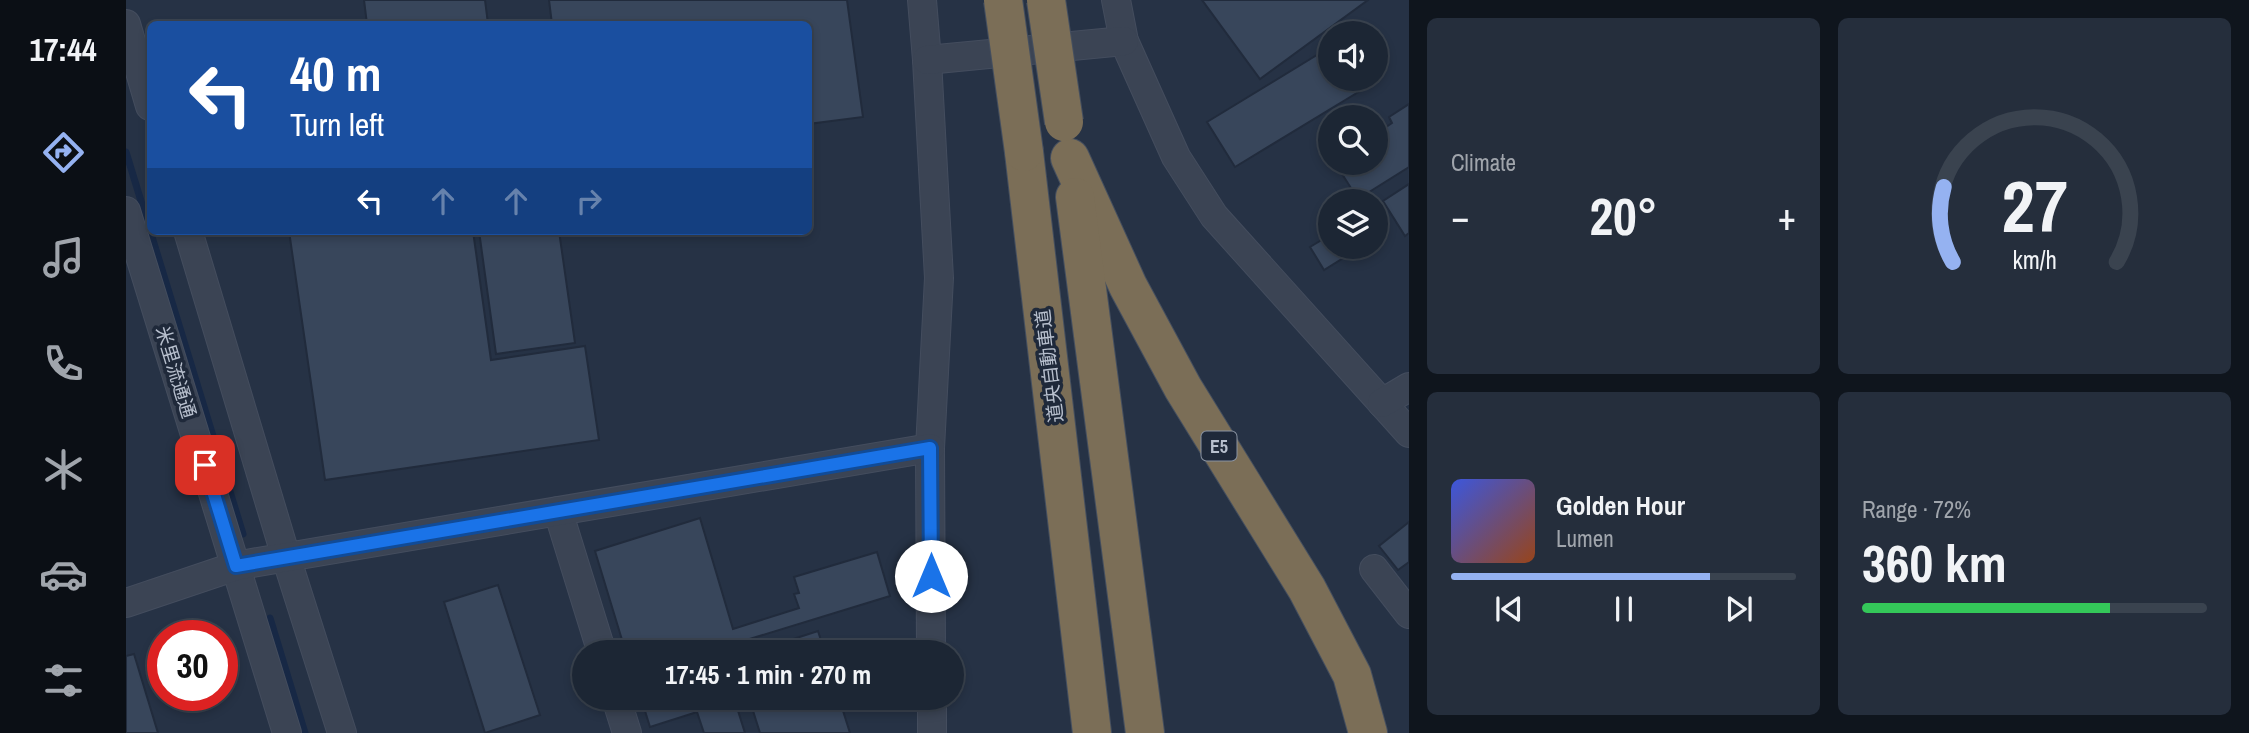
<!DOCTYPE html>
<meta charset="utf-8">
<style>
:root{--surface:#1c2634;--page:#252e3c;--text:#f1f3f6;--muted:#a0a5ac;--line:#3a434f;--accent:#95b2f1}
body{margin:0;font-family:"Archivo Narrow","Noto Sans JP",sans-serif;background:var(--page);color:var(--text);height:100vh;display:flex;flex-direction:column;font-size:26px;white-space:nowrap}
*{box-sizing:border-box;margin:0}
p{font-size:23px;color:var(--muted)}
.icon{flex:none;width:38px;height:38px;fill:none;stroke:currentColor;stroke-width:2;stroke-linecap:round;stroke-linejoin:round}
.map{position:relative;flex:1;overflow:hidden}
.side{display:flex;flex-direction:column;gap:18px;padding:18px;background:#0f151d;width:840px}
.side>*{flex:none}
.hud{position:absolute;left:21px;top:21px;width:665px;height:214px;border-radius:10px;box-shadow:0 4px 10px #0003,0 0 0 2px var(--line);background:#1a4fa0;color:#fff;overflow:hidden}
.controls{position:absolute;left:1192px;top:21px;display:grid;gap:14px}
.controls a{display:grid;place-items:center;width:70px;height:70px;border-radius:50%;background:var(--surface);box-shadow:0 4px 10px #0003,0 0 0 2px var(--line);font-size:35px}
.speed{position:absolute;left:21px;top:620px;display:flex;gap:14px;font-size:35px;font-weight:700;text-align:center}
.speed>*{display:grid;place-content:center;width:91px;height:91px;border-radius:50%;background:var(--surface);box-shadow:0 4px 10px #0003,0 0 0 2px var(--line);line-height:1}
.speed .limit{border:10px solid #d22;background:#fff;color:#111}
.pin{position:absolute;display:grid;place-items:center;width:60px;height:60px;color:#fff;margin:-30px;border-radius:14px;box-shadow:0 4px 10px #0006}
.me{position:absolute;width:77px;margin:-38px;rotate:0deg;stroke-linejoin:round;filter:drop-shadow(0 0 5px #0008)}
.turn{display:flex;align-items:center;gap:24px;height:147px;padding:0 28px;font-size:32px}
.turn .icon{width:91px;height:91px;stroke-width:2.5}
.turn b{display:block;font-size:49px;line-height:60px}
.lanes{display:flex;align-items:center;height:66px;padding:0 28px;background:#0003;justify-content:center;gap:35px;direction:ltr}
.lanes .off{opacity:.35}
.big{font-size:52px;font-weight:700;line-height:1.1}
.side .card{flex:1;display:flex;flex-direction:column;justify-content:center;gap:10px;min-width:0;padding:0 24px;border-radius:10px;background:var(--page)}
.side .dial{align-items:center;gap:0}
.dial svg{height:182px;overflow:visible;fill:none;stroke:var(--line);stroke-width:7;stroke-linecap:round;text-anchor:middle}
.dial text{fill:var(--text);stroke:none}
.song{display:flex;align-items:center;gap:21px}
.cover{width:84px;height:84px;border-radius:10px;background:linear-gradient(135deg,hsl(230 70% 55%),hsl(20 70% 35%))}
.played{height:7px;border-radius:4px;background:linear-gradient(90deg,var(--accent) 75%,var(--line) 75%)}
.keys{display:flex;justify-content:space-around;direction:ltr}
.heat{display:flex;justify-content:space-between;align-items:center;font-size:38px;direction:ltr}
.charge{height:10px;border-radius:5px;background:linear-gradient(90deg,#34c759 72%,var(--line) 0)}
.side .tiles{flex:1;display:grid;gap:18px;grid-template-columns:repeat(2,1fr)}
.trip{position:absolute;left:446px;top:640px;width:392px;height:70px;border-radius:35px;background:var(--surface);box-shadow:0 4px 10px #0003,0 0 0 2px var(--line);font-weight:700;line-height:70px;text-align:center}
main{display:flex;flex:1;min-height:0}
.dock{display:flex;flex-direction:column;width:126px;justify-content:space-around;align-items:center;background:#0b0f15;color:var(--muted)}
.dock .icon{width:49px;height:49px}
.dock .on{color:var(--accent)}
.dock b{font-size:32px;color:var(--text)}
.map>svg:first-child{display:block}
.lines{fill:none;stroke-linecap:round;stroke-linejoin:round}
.stream{stroke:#172845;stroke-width:7}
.building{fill:#38465b;stroke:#212b3c;stroke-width:2}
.minor-casing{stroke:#444d5e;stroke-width:30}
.highway-casing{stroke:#454f5f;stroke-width:40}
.minor{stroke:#3b4454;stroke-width:28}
.highway{stroke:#7b6e57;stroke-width:38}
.highway-bridge-casing{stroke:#454f5f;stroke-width:40;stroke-linecap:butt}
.highway-bridge{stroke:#7b6e57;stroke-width:38}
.route-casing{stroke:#114b97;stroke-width:18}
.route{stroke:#1a73e8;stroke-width:12}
.labels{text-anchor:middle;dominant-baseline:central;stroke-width:7;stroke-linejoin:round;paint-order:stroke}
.shield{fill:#1f293a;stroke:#8a93a2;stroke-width:2}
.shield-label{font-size:18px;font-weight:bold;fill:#b8c0ce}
.street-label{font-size:19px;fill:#b8c0ce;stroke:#1f293a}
</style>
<main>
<nav class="dock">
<b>17:44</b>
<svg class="icon on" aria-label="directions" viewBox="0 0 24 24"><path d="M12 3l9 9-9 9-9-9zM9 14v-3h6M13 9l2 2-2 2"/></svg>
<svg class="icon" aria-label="music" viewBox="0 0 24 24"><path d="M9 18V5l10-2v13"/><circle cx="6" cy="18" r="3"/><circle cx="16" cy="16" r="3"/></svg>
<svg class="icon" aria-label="phone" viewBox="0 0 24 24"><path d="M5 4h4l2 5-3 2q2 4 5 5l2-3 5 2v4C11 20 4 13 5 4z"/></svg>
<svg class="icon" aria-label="climate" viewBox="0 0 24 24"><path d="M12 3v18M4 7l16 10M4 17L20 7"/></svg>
<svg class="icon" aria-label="car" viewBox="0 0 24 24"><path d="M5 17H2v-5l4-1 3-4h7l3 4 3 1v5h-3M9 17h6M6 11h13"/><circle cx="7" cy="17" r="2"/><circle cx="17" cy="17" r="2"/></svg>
<svg class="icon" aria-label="filters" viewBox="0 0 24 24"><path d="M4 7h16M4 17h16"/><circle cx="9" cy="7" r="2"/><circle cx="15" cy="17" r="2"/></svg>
</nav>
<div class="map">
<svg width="1283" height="733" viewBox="0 0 1283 733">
<rect width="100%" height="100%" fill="#263245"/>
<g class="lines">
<g class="stream">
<path d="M0,152l117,382"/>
<path d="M144,618l35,115"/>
</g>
</g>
<g class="building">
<path d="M238,0h121l3,24h-121z"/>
<path d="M423,0h298l16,117 -55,7v-100h-256z"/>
<path d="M1076,0h166l-108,79z"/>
<path d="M1204,47v32h29l6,9 -130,79 -28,-45z"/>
<path d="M1283,104v63l-51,32 -23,-36h41v-29l16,-11 -3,-6z"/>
<path d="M1283,184v49l-4,3 -22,-35z"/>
<path d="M163,231h184l18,129 94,-14 14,94 -274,40z"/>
<path d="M353,231h80l16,112 -79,11z"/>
<path d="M1204,235v12h20l3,5 -29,18 -14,-23z"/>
<path d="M574,518l33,111 66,-21 -5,-14 5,-1 -5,-16 83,-25 13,44 -186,57h-78l-31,-102z"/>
<path d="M1283,522v40l-11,8 -19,-24z"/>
<path d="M372,585l42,130 -55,18 -41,-131z"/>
<path d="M692,631l7,22h-75z"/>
<path d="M8,654l24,79h-32v-77z"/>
<path d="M515,698h93l11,35h-41l-7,-21 -47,15z"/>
<path d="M623,698h90l11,35h-90z"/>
</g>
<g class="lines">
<g class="minor-casing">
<g id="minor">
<path d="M796,0l5,60 12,218 -9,170 1,205"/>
<path d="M990,0l8,41 52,116 38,59 195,217"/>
<path d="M0,24l24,82"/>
<path d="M801,60l197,-19"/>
<path d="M0,211l161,522"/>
<path d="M62,231l98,326 56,176"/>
<path d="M1256,403l27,-16"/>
<path d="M432,511l44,142"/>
<path d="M1248,569l35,45"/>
<path d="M0,603l110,-37 16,-3 678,-115"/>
<path d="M490,698l11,35"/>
<path d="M806,698v35"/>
</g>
</g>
<g class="highway-casing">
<g id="highway">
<path d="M898,152l68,581"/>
<path d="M944,158l58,128 55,102 124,201 45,86 16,58"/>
<path d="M949,197l70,536"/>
</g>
</g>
<use href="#minor" class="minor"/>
<use href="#highway" class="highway"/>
<g class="highway-bridge-casing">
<g id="highway-bridge">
<path d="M877,0l21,152"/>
<path d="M920,0l18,122"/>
</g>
</g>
<use href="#highway-bridge" class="highway-bridge"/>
</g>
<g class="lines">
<g class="route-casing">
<path id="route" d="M79,465l31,101 694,-118 1,128"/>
</g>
<use href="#route" class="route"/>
</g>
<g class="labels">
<rect class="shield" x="1075.5" y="431.5" width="35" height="29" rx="5"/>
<g class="shield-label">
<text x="1093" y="446">E5</text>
</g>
<g class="street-label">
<text transform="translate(923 366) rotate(-97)">道央自動車道</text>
<text transform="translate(50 372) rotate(73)">米里流通通</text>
</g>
</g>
</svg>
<div class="controls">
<a><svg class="icon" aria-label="sound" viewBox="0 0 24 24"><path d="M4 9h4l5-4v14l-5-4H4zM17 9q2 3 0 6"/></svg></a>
<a><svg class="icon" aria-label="search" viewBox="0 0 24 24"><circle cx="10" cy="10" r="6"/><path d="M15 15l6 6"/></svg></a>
<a><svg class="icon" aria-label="layers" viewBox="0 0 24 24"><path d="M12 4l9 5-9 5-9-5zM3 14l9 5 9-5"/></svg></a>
</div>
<div class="speed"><div class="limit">30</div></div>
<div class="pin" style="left:79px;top:465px;background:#d93025"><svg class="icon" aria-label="arrive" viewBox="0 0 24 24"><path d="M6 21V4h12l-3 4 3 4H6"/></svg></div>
<svg class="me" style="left:805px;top:576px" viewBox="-20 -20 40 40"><circle r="19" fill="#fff"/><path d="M0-13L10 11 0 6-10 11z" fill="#1a73e8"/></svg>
<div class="trip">17:45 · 1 min · 270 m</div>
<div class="hud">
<div class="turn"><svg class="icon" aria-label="left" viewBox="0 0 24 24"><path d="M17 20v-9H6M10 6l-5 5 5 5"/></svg><div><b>40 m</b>Turn left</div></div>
<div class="lanes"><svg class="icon" aria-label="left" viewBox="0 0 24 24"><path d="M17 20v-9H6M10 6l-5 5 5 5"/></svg><svg class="icon off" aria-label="ahead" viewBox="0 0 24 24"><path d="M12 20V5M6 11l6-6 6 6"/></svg><svg class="icon off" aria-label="ahead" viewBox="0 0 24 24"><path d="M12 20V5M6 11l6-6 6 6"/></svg><svg class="icon off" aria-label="right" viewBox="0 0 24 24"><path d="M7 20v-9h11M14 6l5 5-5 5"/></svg></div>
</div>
</div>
<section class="side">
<div class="tiles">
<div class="card"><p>Climate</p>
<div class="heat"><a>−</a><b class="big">20°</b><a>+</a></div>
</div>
<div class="card dial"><svg viewBox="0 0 100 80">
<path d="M14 69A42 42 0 1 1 86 69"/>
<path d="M14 69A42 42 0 0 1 10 36" stroke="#95b2f1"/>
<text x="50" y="56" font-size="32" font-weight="700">27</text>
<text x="50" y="72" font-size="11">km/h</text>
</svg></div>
<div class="card">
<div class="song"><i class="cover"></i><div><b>Golden Hour</b><p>Lumen</p></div></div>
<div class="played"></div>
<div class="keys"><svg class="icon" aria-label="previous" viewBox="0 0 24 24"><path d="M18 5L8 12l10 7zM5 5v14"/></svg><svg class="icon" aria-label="pause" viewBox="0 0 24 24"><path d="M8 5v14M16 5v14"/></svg><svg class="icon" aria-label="next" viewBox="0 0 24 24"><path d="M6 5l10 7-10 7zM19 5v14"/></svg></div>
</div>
<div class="card"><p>Range · 72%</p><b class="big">360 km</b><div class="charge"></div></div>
</div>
</section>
</main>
